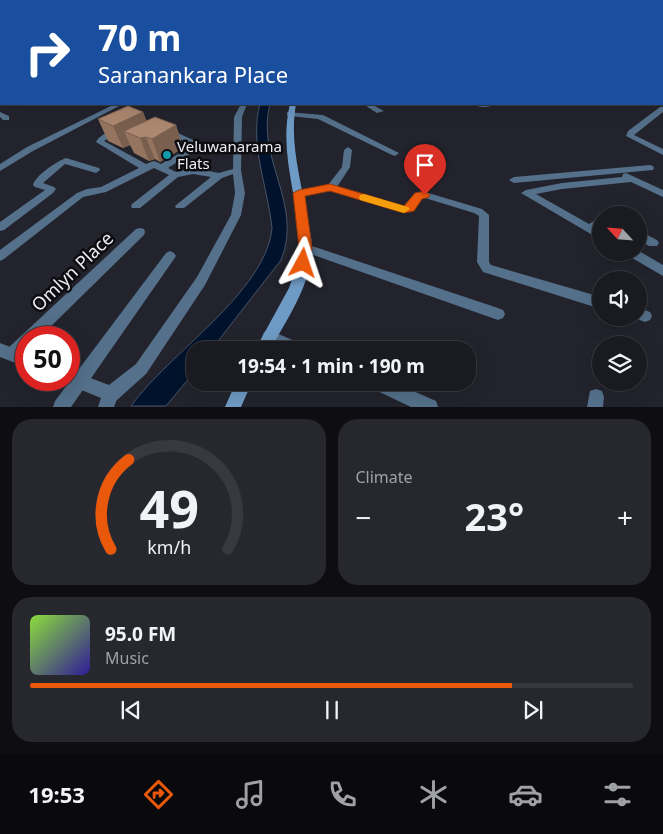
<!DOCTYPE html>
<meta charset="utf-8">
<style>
:root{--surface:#1a1a21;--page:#27272e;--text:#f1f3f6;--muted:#9fa1a5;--line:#38383f;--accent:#ea580c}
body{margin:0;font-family:"Noto Sans",sans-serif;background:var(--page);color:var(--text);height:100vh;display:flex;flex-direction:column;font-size:19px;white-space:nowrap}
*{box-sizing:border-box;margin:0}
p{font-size:16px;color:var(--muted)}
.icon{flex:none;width:28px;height:28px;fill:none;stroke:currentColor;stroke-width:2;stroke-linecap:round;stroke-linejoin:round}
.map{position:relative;height:407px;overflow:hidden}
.details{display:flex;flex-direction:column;gap:12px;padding:12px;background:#0e0e12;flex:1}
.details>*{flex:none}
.guide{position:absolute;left:0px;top:0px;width:664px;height:105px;box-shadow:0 5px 20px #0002,0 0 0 1px var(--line);background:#1a4fa0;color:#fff;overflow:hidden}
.needle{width:32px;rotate:296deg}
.buttons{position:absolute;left:592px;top:206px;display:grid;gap:10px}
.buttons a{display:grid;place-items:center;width:55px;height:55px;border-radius:50%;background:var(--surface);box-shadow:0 5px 20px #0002,0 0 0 1px var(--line);font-size:25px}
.speed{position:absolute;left:15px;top:326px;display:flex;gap:10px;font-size:25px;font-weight:700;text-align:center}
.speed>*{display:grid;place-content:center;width:65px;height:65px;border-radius:50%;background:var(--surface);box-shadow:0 5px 20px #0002,0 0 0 1px var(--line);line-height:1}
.speed .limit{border:8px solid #d22;background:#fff;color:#111}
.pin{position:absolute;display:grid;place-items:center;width:42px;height:42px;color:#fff;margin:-51px -21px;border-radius:50% 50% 50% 0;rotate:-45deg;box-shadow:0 0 5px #0007}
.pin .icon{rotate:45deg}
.me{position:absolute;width:55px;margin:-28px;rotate:5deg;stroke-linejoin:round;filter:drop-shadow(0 0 4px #0008)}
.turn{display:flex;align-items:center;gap:18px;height:105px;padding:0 15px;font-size:22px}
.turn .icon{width:65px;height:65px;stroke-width:2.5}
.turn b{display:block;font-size:35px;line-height:42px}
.big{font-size:38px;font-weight:700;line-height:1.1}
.details .tile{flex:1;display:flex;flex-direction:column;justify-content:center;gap:8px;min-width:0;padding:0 18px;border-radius:20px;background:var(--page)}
.details .dial{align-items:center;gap:0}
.dial svg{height:130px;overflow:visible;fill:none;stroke:var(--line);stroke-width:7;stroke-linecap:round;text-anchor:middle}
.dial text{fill:var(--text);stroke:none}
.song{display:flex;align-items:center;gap:15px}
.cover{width:60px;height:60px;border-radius:8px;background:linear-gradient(135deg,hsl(90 70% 55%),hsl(250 70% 35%))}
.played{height:5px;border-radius:2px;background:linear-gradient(90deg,var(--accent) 80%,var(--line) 80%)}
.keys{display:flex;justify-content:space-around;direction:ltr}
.heat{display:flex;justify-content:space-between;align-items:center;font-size:28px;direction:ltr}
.details .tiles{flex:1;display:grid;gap:12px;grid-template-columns:1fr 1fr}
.tile:last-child{grid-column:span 2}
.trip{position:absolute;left:186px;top:341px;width:290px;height:50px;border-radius:20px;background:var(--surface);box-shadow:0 5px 20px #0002,0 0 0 1px var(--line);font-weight:700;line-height:50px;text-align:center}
.menu{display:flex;height:80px;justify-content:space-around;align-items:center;background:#0a0a0d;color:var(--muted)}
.menu .icon{width:35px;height:35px}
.menu .on{color:var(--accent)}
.menu b{font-size:22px;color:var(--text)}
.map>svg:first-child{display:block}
.water{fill:#01132c;stroke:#475467}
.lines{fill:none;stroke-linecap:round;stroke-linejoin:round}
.minor{fill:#54708a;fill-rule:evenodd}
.tertiary{fill:#54708a;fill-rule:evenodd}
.secondary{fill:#6e9bc5;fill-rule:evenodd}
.wall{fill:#957560}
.shaded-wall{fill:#795f4e}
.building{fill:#ad8870;stroke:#795f4e}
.route{fill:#ea580c;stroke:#983908}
.slow{fill:#f59e0b}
.culture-dot{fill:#0f9aa8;stroke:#0d0d11;stroke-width:2}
.labels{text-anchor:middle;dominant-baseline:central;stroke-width:5;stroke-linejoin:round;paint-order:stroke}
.poi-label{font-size:15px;fill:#ebebf2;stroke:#0d0d11;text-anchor:start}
.near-street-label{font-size:18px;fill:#ebebf2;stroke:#0d0d11}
</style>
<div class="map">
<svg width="663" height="407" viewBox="0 0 663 407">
<rect width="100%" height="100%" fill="#22232c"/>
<path class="water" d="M260,104h10c-15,53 34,101 11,156l-70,90h-16v21l-29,35h-35c37,-52 135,-114 141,-178 -4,-40 -23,-84 -12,-124z"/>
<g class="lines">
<g class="minor">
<rect x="0" y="78" width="1" height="4"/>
<path d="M115,104h8l-90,47 -33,20v-7l27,-17z"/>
<path d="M241,104h6l-5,13 -1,53 4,23 -4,22 -36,70 -59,89 -29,26 -6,2 -6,-2 -2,-6 2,-6 31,-24 61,-87 34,-62 4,-22 -2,-19 -11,4 -38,30h-8l-1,-2 36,-29 -18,-3 -15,3 -38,31h-8l-1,-2 1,-2 37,-29 -15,-7 -48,24 -23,5 -79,62 -4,2v-11l77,-57 10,-4 14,-2 38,-19 -43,-26c3,-7 17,-13 25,-13l1,2 -18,10 42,23 8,-3 7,3 33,-19 -28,-12 -1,-2 4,-2 35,16 -36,23 8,4 17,-4 26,5 14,-4 1,-52z"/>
<path d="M363,104h8l13,7 -7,2z"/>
<path d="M473,104h22c-5,4 -17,4 -22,0z"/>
<path d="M660,107h3v5l-29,23 29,14v6l-37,-19 2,-5z"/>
<path d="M0,112l9,4v4h-6l-3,-3z"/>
<path d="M287,112l36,3 76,38 -4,3 -3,-1 -74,-36 -28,-3h-3z"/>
<path d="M348,147l4,3 -2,17 -13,20 67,19h2l10,-13 9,-1 57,17 7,6v47l2,3 110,32v12l-118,-37 -6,-10 2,-46 -5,-3 -49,-15h-3l-8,12 -10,3 -73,-22 -32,5 -3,-1 -2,-2 2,-2 32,-6 14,-18 2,-17z"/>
<path d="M66,158l33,10 1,2 -4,3 -31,-9 -22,19 11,4 2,2 -3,4 -49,37 -4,1v-9l45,-32 -10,-3 -2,-2c2,-9 24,-24 33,-27z"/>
<path d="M650,165l3,1 1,2 -1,2 -139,13 -5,-3 5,-3z"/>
<path d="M626,173l37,17v7l-32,-15 -69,7 -26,5 53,30 12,-7v9l-3,3 3,2v9l-80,-47 5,-3 36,-7 60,-6 1,-3z"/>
<path d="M140,228l4,1 1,3 -1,3 -105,103h-13v12l-9,9 -5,2 -5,-2 -2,-5 2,-5 129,-120z"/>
<path d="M639,231l18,9 2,3 -2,3h-8l-10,-6z"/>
<path d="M306,244l192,64 5,2 2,4 -2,4 -5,2 -196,-69 -2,-3 2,-3z"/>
<path d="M170,251l4,2 2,3 -2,3 -103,148h-18l2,-6 111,-148z"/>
<path d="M639,251l24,14v11l-36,-21 -1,-3h13z"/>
<path d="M639,308l11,4 2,4 -2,4 -5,2 -11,-4h5z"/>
<path d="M269,330l35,15 2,5h-23l-19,-8 -2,-5 2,-5z"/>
<path d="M366,382h27l43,19 2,6h-27l-42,-20z"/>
<path d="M596,389l6,2 2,6 -1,10h-16l3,-16z"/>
</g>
<g class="tertiary">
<rect x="662" y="78" width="1" height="4"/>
<path d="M0,343l26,10v14l-26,-10z"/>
<path d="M69,370l48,18 2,6 -5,13h-16l3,-9 -37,-15 -2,-3h7z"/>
</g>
<g class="secondary">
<path d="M290,104h6c-7,39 5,75 11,114 2,9 5,20 5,30 -1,37 -25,71 -42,102h-15l34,-62 9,-27 2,-13c-1,-49 -22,-95 -10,-144z"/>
<path d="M236,382h16l-11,25h-16z"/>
</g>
</g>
<path class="wall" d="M143,112l3,8 30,5 7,23 -23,14 -5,-3 -6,2 -15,-8 -4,-8 -7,3 -15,-7 -10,-22z"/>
<g class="shaded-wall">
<path d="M143,112l8,22 -5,3 9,22 -6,2 -9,-23 -16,-7 6,14 -7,3 -10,-22z"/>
<path d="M176,125l7,23 -23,14 -8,-23z"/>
</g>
<g class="building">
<path d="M128,106l15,6 -30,14 -15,-7z"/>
<path d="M155,117l21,8 -24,14 -6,-2 -6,1 -16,-7z"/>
</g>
<linearGradient id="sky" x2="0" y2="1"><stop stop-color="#131318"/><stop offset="0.47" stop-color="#3e4556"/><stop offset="1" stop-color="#3e4556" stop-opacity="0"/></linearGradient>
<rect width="663" height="107" fill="url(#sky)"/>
<path class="route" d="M330,184l74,22 11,-13 10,-2 5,4 -1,2 -7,2 -8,12 -10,2 -74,-22 -25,5 7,52 -5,19 -4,1 -5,-1 -2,-4 3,-15 -6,-55 6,-3z"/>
<path class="slow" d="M364,194l44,13 2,2 -6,4 -44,-13 -1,-2 1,-3z"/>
<circle class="culture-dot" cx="167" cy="155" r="5"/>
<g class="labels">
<g class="poi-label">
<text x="177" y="146">Veluwanarama<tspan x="177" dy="17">Flats</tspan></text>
</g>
<g class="near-street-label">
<text transform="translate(72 271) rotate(-44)">Omlyn Place</text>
</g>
</g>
</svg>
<div class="buttons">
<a><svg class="needle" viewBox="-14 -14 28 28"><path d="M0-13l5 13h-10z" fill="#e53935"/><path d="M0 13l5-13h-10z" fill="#9fa1a5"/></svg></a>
<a><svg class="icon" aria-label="sound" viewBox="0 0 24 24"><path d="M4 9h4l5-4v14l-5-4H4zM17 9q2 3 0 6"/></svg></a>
<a><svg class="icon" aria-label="layers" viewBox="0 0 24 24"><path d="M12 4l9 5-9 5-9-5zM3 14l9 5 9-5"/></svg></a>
</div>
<div class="speed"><div class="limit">50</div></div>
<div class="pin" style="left:425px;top:195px;background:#d93025"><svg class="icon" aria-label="arrive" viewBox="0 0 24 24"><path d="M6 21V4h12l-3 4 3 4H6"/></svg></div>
<svg class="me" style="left:303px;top:263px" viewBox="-20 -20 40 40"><path d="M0-17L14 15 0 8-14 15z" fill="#ea580c" stroke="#fff" stroke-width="4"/></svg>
<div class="trip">19:54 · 1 min · 190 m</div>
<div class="guide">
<div class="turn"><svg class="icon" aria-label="right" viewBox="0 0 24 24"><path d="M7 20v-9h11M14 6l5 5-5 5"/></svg><div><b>70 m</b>Saranankara Place</div></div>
</div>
</div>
<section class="details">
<div class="tiles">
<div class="tile dial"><svg viewBox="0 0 100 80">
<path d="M14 69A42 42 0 1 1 86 69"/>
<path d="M14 69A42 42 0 0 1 25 14" stroke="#ea580c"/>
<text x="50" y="56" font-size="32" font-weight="700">49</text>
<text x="50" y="72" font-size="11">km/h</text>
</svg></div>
<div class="tile"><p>Climate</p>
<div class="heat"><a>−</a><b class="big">23°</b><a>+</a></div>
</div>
<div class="tile">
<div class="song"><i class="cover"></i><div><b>95.0 FM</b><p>Music</p></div></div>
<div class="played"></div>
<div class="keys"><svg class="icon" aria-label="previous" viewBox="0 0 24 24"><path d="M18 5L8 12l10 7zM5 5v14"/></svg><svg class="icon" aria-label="pause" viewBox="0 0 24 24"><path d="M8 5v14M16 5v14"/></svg><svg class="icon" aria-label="next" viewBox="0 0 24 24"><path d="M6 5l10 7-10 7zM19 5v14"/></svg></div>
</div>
</div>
</section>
<nav class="menu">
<b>19:53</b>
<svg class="icon on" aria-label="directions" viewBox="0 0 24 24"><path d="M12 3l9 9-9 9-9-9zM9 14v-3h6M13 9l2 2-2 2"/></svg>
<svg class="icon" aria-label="music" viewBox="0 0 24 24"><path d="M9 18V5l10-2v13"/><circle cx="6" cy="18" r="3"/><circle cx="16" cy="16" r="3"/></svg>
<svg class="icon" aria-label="phone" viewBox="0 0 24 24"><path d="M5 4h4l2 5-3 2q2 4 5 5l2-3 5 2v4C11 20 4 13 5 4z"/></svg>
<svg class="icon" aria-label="climate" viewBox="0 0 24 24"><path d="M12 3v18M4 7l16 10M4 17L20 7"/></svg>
<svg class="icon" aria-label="car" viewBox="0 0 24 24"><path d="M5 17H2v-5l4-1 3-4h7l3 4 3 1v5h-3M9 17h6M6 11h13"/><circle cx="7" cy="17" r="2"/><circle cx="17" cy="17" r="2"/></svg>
<svg class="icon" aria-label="filters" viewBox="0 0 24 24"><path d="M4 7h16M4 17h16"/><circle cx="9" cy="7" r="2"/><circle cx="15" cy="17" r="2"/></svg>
</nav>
